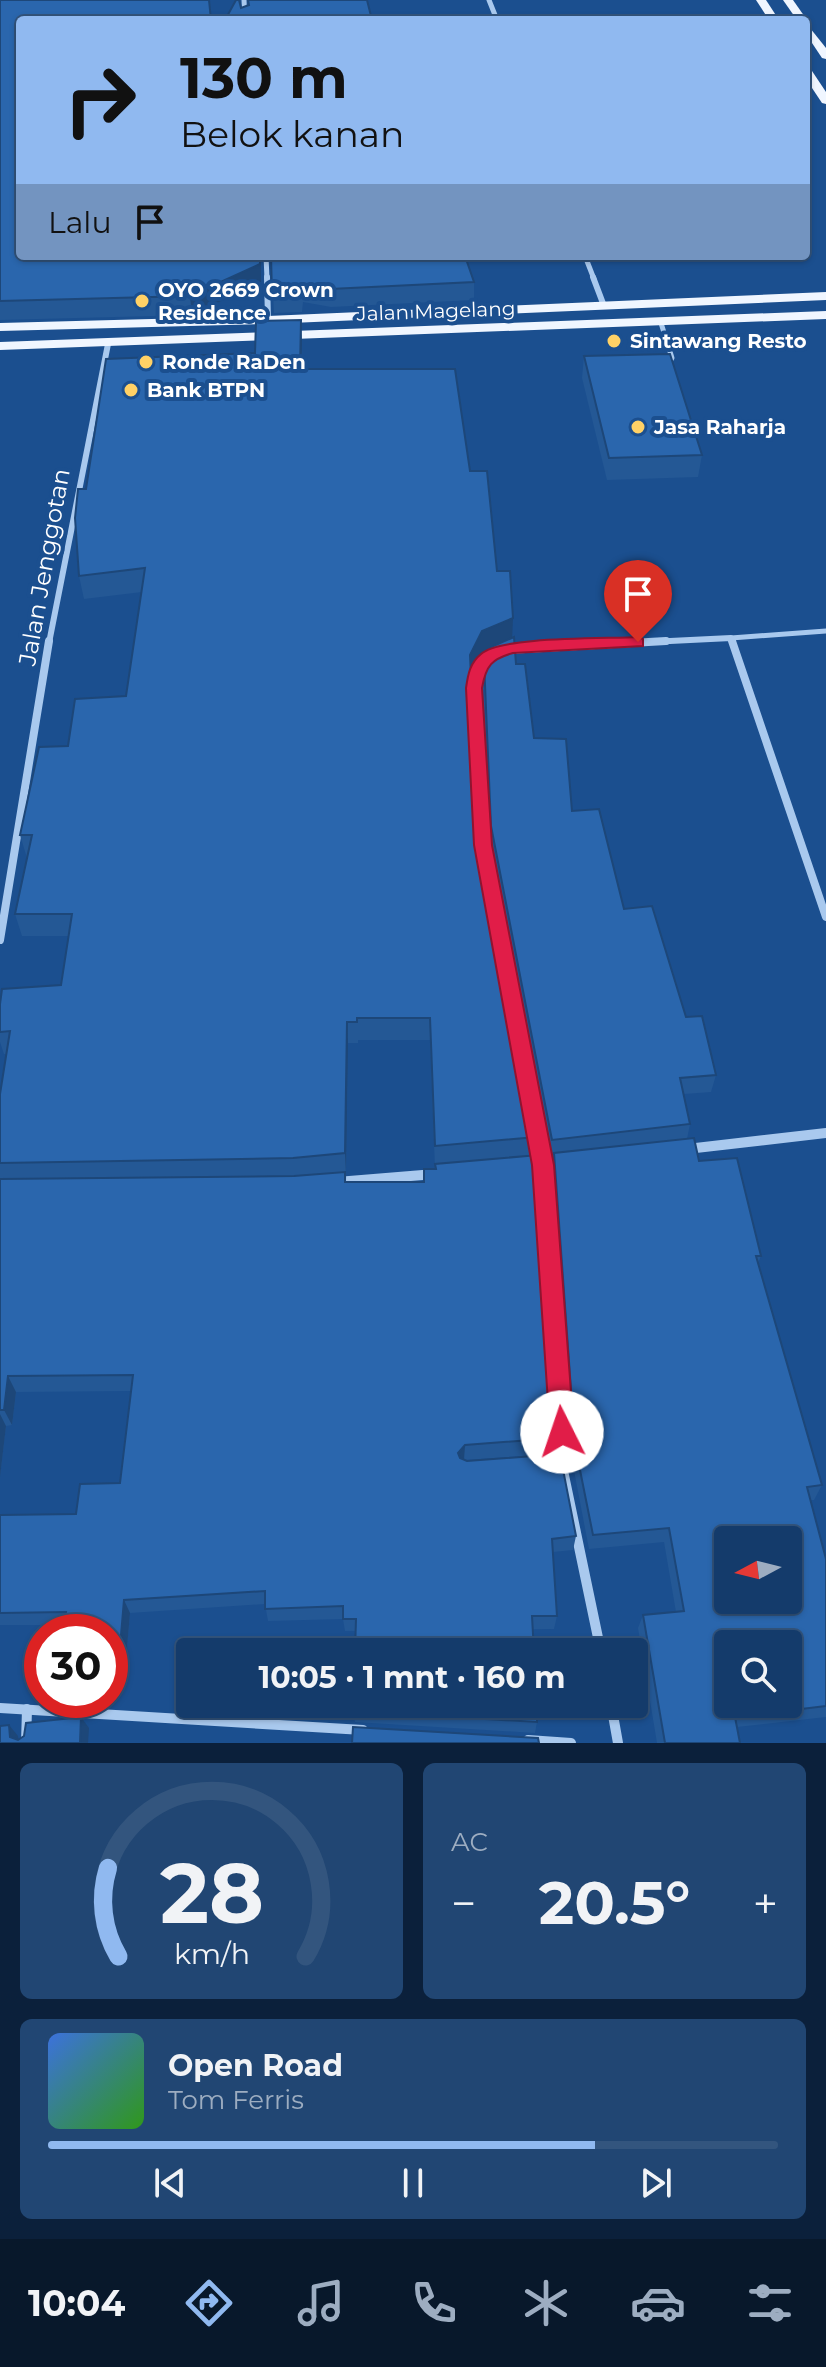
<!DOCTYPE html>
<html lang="id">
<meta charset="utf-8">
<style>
:root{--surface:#143b6b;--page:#214673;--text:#f1f3f6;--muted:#9dadc1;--line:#33557e;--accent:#90b9f0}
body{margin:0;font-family:Montserrat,sans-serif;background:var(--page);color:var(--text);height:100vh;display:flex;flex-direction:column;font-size:30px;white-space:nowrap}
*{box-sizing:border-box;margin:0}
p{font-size:26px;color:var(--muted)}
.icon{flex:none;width:44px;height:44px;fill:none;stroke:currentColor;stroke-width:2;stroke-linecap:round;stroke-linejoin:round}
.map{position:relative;height:1743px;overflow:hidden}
.panel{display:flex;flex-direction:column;gap:20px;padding:20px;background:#0b203b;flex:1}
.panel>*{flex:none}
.guide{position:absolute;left:16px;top:16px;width:794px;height:244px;border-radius:8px;box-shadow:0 2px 6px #0004,0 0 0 2px var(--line);background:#90b9f0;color:#111;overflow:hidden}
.needle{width:52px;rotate:263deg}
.fabs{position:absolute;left:714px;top:1526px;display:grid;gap:16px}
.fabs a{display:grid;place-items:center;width:88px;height:88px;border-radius:8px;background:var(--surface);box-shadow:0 2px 6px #0004,0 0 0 2px var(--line);font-size:40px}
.speed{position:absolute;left:24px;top:1614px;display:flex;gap:16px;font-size:40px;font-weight:700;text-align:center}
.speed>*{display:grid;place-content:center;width:104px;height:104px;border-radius:50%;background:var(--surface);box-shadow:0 2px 6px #0004,0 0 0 2px var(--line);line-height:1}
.speed .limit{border:12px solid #d22;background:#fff;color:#111}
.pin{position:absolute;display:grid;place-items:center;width:68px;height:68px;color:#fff;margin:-82px -34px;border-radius:50% 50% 50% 0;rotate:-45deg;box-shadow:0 0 8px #0007}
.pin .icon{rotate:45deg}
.me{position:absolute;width:88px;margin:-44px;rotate:356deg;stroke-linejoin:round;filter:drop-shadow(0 0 6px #0008)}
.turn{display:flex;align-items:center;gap:28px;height:168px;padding:0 32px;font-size:36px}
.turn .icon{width:104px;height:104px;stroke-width:2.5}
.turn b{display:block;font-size:56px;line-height:68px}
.then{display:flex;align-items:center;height:76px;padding:0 32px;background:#0003;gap:16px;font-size:30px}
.big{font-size:60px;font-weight:700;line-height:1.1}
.panel .tile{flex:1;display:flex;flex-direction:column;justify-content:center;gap:12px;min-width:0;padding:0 28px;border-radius:12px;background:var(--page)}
.panel .dial{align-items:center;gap:0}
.dial svg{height:208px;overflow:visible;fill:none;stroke:var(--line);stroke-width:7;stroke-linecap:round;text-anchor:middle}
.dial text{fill:var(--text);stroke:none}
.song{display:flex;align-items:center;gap:24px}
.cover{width:96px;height:96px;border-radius:12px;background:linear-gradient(135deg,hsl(220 70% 55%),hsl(110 70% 35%))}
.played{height:8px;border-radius:4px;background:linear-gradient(90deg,var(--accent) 75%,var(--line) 75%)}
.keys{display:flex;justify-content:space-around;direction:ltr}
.heat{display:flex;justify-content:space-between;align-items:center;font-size:44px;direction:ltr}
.panel .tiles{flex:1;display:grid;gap:20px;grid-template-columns:1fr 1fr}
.tile:last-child{grid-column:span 2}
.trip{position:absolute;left:176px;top:1638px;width:472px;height:80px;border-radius:8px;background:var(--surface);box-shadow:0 2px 6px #0004,0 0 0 2px var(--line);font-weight:700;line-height:80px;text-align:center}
.tabs{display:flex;height:128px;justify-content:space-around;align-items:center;background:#08182b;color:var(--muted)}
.tabs .icon{width:56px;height:56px}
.tabs .current{color:var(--accent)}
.tabs b{font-size:36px;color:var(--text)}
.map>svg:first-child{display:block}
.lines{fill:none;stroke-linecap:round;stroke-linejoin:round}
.lane{stroke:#a9c9ee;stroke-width:5}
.street-far3{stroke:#a9c9ee;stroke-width:5}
.street-far2{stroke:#a9c9ee;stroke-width:6}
.street-far1{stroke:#a9c9ee;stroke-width:8}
.street{stroke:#a9c9ee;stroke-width:10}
.primary{fill:#f0f6ff;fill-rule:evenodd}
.wall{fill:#245895;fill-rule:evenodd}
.shaded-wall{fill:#1d4779}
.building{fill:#2a66ad;stroke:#1d4779;stroke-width:2;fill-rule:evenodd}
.route{fill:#e11d48;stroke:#92132f;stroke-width:2}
.poi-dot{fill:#ffd166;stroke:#1b4f8f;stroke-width:3}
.labels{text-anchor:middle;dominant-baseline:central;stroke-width:8;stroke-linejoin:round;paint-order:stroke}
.far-poi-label{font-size:20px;font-weight:bold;fill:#fff;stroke:#1b4f8f;text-anchor:start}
.far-street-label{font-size:20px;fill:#fff;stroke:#1b4f8f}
.street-label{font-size:24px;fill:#fff;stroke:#1b4f8f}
</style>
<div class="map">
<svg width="826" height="1743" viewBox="0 0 826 1743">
<rect width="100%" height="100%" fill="#1b4f8f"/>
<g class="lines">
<g class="lane">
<path d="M661,323l11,35 -3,5"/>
<path d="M731,638l95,-7"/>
</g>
<g class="street-far3">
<path d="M244,0l1,20"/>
<path d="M489,0l8,20"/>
<path d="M266,256l1,23"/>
<path d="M585,256l9,23"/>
</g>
<g class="street-far2">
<path d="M267,277l1,43"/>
<path d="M593,277l11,29"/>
<path d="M49,643l59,-299"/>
<path d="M629,643l102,-5 2,5"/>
</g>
<g class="street-far1">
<path d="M732,641l94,276"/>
<path d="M507,650l159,-9"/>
<path d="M490,654l-12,13 -4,21 9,157 52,275"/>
<path d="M0,940l49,-299"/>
</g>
<g class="street">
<path d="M534,1118l9,47 21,296"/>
<path d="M687,1149l139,-16"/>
<path d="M337,1182l98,-8"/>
<path d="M561,1461l40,191"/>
<path d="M611,1704l7,39"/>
<path d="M0,1708l363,22"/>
<path d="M528,1740l43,3"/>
<path d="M26,1743l1,-34"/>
</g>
<g class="primary">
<path d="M756,0h10l13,20h-10z"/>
<path d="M783,0h10l14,20 -1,2 -9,-2z"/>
<path d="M806,23l20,25v11l-4,-1 -16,-24z"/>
<path d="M806,67l4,1 16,24v12l-4,-1 -16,-24z"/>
<path d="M826,292v8l-558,24 -268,7v-8l268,-7z"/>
<path d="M826,311v8l-826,31v-8z"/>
</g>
</g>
<g class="wall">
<path d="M0,0l20,20v236h241v26l-69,33 -192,5z"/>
<path d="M271,256l203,26v18l-143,7 -28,-5 -1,10 -28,1z"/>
<path d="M302,342v27l168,102 27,100 15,67 4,26 18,74 90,171 62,108 30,58 -5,17 -27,2 6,30 -3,15 12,22 62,95 -3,7 64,222 -8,15h-4l16,59v158l-89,10 3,16h-83l-19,-115 5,-13 33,-3 -12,-70 -75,7 -17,-89 -20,-288 2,-16h-5l-59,-312 -7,-164 1,-19 5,-10 -8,3 -10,20 6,149 59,314 -2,19 24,282 -3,16 -91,6 112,76 -3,14 -20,2 4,64 -3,13 -209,2 -2,-12 -75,2 -3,-17 -135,9 -6,69 -14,1v-51l-46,-7h-64v-110l76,-1 44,-31 11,-92 -115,1 -4,33 -6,1 -6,51v-383l6,-40h-2l-4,-12v-38l61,-19 8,-49h-47l-7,-22 12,-56 -7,-23 48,-89 58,-50 16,-104 -58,7 -5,-23 7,-87 169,-136zM358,1040h72l5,129 -11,13h-78l2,-139h10z"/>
<path d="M584,356l118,99 -4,22 -91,3 -25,-102z"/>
<path d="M353,1711l184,11 -2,11 -180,-11z"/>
</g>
<g class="shaded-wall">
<path d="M260,256h1v26l-69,33 -2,-19z"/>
<path d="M301,320l1,22 -1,49 -1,-22z"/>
<path d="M513,618l-1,23 -31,13 -12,24 1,-23 12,-24z"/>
<path d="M347,1022l1,21 -2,131 -1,-21z"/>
<path d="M8,1376l8,16 -4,33 -8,-15z"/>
<path d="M0,1414l6,12 -6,51z"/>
<path d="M465,1445l-1,15 -7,8 1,-15z"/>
<path d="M124,1600l6,13 -6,69 -6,-11z"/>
<path d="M81,1717l8,11 -1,15h-8z"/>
<path d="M9,1725l9,11 1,7 -9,-6z"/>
</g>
<g class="building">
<path d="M0,0h209l2,20h-191v236h240v8l-70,32 -190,5z"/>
<path d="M236,0h3l2,8 8,-3 -1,-5h119l5,20h-147z"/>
<path d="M271,256h194l9,26 -144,7 -29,-5v9l-29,1z"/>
<path d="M301,320l-1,49h155l15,102h17l10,100h13l3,47 -31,13 -12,24 7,168 59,314 -101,9 -5,-128h-73v4h-10l-2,131 -52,5 -293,5v-69l10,-63 -10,1v-28l2,-15 59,-4 11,-71h-57l17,-79h-12l19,-88 29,-1 7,-47 51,-3 19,-128 -66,8 -4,-58 3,-29h8l20,-130 149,-6 1,-32z"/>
<path d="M670,354l32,101 -93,3 -25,-102z"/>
<path d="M514,637l2,27h9l9,74 32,1 6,72 27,-2 25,100 28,-3 34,111 16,-1 14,59 -36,3 10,46 -138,16 -61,-314 -7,-165 7,-14z"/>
<path d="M694,1138l5,23 38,-3 24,98h-5l66,229 -15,2 19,72v147l-91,11 5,26h-75l-22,-128 41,-4 -15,-83 -76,7 -18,-90 -21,-292zM728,1540h60v60h-60zM728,1644h60v60h-60z"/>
<path d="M538,1155l20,283 -93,7 -7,8 2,5 7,3 93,-7 16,82 -24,3 5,77h-25l2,36h-179l1,-33h-13v-13l-78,3v-18l-141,9 -6,71h-8v-39h-47l3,-20 -66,1v-98l76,-1 4,-30 40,-1 13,-108 -125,1 -4,34h-4v-231l294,-3 51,-4v10h79v-13h12l-1,-5z"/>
<path d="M353,1704h184v18l-184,-11z"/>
<path d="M81,1717l-1,26h-80v-17l9,-1 1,12 8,3 6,-4 2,-13z"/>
<path d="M353,1727l185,11 1,5h-187z"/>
</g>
<path class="route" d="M638,637l5,2v7l-130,7c-21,6 -27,12 -31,35l10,157 62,320 20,267 -4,8 -8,3 -9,-3 -3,-8 -18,-267 -58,-320 -8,-157c2,-14 4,-25 15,-34 20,-18 126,-15 157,-17z"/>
<g class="poi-dot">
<circle cx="142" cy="301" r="8"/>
<circle cx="614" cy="341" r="8"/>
<circle cx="146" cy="362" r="8"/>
<circle cx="131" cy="390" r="8"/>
<circle cx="638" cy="427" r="8"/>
</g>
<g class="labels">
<g class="far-poi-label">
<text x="158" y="290">OYO 2669 Crown<tspan x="158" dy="23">Residence</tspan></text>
<text x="630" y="341">Sintawang Resto</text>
<text x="162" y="362">Ronde RaDen</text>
<text x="147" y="390">Bank BTPN</text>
<text x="654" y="427">Jasa Raharja</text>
</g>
<g class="far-street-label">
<text transform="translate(436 311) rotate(-2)">Jalan Magelang</text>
</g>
<g class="street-label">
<text transform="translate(44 567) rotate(-80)">Jalan Jenggotan</text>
</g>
</g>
</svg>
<div class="fabs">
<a><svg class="needle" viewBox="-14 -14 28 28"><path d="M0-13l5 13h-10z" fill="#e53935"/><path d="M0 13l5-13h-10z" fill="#9dadc1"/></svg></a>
<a><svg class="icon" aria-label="search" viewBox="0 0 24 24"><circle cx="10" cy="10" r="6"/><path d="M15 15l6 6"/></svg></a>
</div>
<div class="speed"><div class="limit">30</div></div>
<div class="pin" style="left:638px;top:642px;background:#d93025"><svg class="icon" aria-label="arrive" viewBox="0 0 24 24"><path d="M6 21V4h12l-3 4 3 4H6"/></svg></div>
<svg class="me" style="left:562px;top:1432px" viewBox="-20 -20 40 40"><circle r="19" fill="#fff"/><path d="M0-13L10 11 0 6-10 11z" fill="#e11d48"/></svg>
<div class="trip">10:05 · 1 mnt · 160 m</div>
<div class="guide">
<div class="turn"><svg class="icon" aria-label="right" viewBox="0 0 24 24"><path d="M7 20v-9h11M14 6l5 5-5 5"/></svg><div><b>130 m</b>Belok kanan</div></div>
<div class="then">Lalu<svg class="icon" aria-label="arrive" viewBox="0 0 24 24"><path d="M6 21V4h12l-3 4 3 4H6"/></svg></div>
</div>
</div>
<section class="panel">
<div class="tiles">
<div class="tile dial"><svg viewBox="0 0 100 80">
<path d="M14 69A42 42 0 1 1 86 69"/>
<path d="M14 69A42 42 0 0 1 10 35" stroke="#90b9f0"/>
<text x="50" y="56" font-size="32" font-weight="700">28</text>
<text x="50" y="72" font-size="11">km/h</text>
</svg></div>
<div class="tile"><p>AC</p>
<div class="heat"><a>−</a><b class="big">20.5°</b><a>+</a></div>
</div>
<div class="tile">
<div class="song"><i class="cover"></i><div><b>Open Road</b><p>Tom Ferris</p></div></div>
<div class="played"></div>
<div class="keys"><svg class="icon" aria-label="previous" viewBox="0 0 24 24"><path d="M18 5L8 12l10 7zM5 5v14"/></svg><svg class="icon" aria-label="pause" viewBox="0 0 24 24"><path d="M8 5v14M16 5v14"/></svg><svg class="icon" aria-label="next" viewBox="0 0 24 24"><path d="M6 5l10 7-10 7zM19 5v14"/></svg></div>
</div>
</div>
</section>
<nav class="tabs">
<b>10:04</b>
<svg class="icon current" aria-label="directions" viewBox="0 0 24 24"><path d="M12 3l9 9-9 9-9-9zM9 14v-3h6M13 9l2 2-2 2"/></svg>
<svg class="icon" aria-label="music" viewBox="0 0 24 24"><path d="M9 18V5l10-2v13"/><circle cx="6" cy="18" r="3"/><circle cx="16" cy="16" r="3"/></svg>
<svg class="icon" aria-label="phone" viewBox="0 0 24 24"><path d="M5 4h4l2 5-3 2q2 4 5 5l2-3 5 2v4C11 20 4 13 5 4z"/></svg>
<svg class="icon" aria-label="climate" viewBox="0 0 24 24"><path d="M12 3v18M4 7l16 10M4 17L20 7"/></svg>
<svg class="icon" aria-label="car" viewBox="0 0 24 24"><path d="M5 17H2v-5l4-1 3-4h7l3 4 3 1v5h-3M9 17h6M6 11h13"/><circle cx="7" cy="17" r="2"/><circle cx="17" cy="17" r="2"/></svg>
<svg class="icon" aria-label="filters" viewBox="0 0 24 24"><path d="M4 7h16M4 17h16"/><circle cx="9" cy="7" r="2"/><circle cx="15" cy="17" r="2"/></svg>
</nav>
